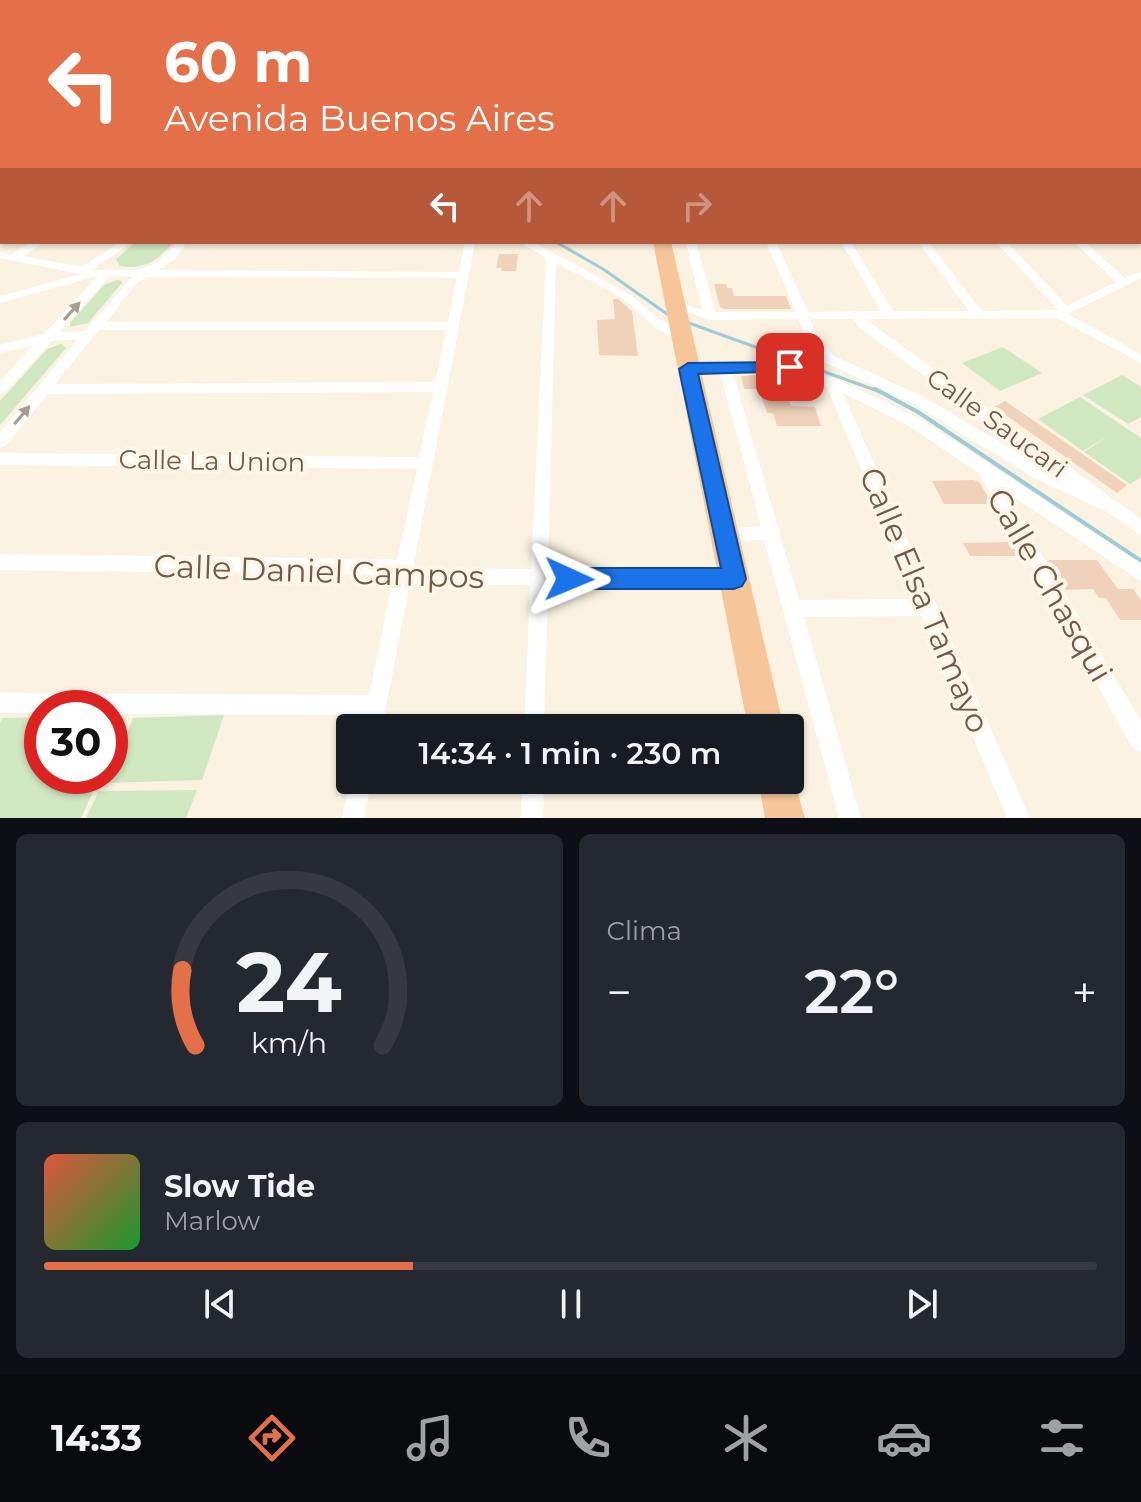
<!DOCTYPE html>
<html lang="es">
<meta charset="utf-8">
<style>
:root{--surface:#171b24;--page:#242831;--text:#f1f3f6;--muted:#9ea1a6;--line:#363941;--accent:#e37049}
body{margin:0;font-family:Montserrat,sans-serif;background:var(--page);color:var(--text);height:100vh;display:flex;flex-direction:column;font-size:30px;white-space:nowrap}
*{box-sizing:border-box;margin:0}
p{font-size:26px;color:var(--muted)}
.icon{flex:none;width:44px;height:44px;fill:none;stroke:currentColor;stroke-width:2;stroke-linecap:round;stroke-linejoin:round}
.map{position:relative;height:818px;overflow:hidden}
.side{display:flex;flex-direction:column;gap:16px;padding:16px;background:#0d0f14;flex:1}
.side>*{flex:none}
.top-card{position:absolute;left:0px;top:0px;width:1142px;height:244px;box-shadow:0 2px 6px #0004;background:#e37049;color:#fff;overflow:hidden}
.speed{position:absolute;left:24px;top:690px;display:flex;gap:16px;font-size:40px;font-weight:700;text-align:center}
.speed>*{display:grid;place-content:center;width:104px;height:104px;border-radius:50%;background:var(--surface);box-shadow:0 2px 6px #0004;line-height:1}
.speed .limit{border:12px solid #d22;background:#fff;color:#111}
.pin{position:absolute;display:grid;place-items:center;width:68px;height:68px;color:#fff;margin:-34px;border-radius:16px;box-shadow:0 4px 12px #0006}
.me{position:absolute;width:88px;margin:-44px;rotate:91deg;stroke-linejoin:round;filter:drop-shadow(0 0 6px #0008)}
.turn{display:flex;align-items:center;gap:28px;height:168px;padding:0 32px;font-size:36px}
.turn .icon{width:104px;height:104px;stroke-width:2.5}
.turn b{display:block;font-size:56px;line-height:68px}
.lanes{display:flex;align-items:center;height:76px;padding:0 32px;background:#0003;justify-content:center;gap:40px;direction:ltr}
.lanes .off{opacity:.35}
.big{font-size:60px;font-weight:600;line-height:1.1}
.side .card{flex:1;display:flex;flex-direction:column;justify-content:center;gap:12px;min-width:0;padding:0 28px;border-radius:12px;background:var(--page)}
.side .dial{align-items:center;gap:0}
.dial svg{height:208px;overflow:visible;fill:none;stroke:var(--line);stroke-width:7;stroke-linecap:round;text-anchor:middle}
.dial text{fill:var(--text);stroke:none}
.song{display:flex;align-items:center;gap:24px}
.cover{width:96px;height:96px;border-radius:12px;background:linear-gradient(135deg,hsl(10 70% 55%),hsl(130 70% 35%))}
.played{height:8px;border-radius:4px;background:linear-gradient(90deg,var(--accent) 35%,var(--line) 35%)}
.keys{display:flex;justify-content:space-around;direction:ltr}
.heat{display:flex;justify-content:space-between;align-items:center;font-size:44px;direction:ltr}
.side .tiles{flex:1;display:grid;gap:16px;grid-template-columns:1fr 1fr}
.card:last-child{grid-column:span 2}
.trip{position:absolute;left:336px;top:714px;width:468px;height:80px;border-radius:8px;background:var(--surface);box-shadow:0 2px 6px #0004;font-weight:600;line-height:80px;text-align:center}
.tab-bar{display:flex;height:128px;justify-content:space-around;align-items:center;background:#090b0e;color:var(--muted)}
.tab-bar .icon{width:56px;height:56px}
.tab-bar .selected{color:var(--accent)}
.tab-bar b{font-size:36px;color:var(--text)}
.map>svg:first-child{display:block}
.green{fill:#cfe8c1}
.lines{fill:none;stroke-linecap:round;stroke-linejoin:round}
.stream-far1{stroke:#9dcbd6;stroke-width:3}
.stream{stroke:#9dcbd6;stroke-width:4}
.building{fill:#f0d1ba}
.minor{fill:#fff;fill-rule:evenodd}
.trunk{fill:#f6c69a;fill-rule:evenodd}
.oneway{fill:#aa9b92}
.route{fill:#1a73e8;stroke:#114b97;stroke-width:2}
.labels{text-anchor:middle;dominant-baseline:central;stroke-width:8;stroke-linejoin:round;paint-order:stroke}
.street-label{font-size:26px;fill:#725949;stroke:#fff6e7}
.near-street-label{font-size:32px;fill:#725949;stroke:#fff6e7}
</style>
<div class="map">
<svg width="1141" height="818" viewBox="0 0 1141 818">
<rect width="100%" height="100%" fill="#fbf2e1"/>
<g class="green">
<path d="M136,242h37c-14,18 -29,28 -53,24l-4,-7z"/>
<path d="M117,280l5,1 -1,3 -33,39 -18,4v-4l34,-38z"/>
<path d="M61,344l5,4 -66,77v-24l47,-52z"/>
<path d="M1003,347l39,26 -42,18 -38,-28z"/>
<path d="M1122,375l19,12v30l-13,7 -45,-29z"/>
<path d="M1080,397l61,41v39l-11,7 -46,-32 26,-17 -27,16 -45,-32z"/>
<path d="M224,715l-22,65 -98,3 6,-7 23,-58z"/>
<path d="M42,717v59h58l-19,42h-81v-96l3,-4z"/>
<path d="M197,790l-11,28h-100l13,-27z"/>
</g>
<g class="lines">
<g class="stream-far1">
<path d="M556,242l47,27 67,47"/>
<path d="M686,322l192,69"/>
</g>
<path class="stream" d="M875,389l43,23 223,149"/>
</g>
<g class="building">
<path d="M499,254h19l-2,17h-15l1,-3h-6z"/>
<path d="M714,284h12l1,4h5l2,8h52l5,13h-67l-4,-2z"/>
<path d="M613,299h5l14,12 6,45 -39,-1 -2,-35 18,-1z"/>
<path d="M780,374l11,32 24,1 6,19h-44l-4,-13h-6l-8,-24h-15l-3,-13z"/>
<path d="M1005,401l76,52 46,32 -10,8 -123,-86z"/>
<path d="M974,480l6,3 12,21h-48l-12,-23z"/>
<path d="M1013,542l8,14h-51l-7,-13z"/>
<path d="M1048,560h49l21,29h15l8,11v20h-21l-14,-22h-7l-6,-9 -27,1z"/>
</g>
<g class="lines">
<g class="minor">
<rect x="1140" y="177" width="1" height="6"/>
<rect x="0" y="182" width="2" height="6"/>
<path d="M2,217v6l-2,1v-6z"/>
<rect x="1140" y="223" width="1" height="7"/>
<path d="M32,242h12l-21,14 59,11 38,-25h12l-39,27 4,1c37,0 55,5 80,-28h10l-12,17 -17,11 301,2 6,-30h10l-62,326 118,1 15,-311 -26,-16h13l98,53 23,20 32,21 -2,3c-21,2 -45,-28 -61,-40 -20,-14 -45,-24 -67,-36l-8,306 186,2 6,2 3,6 -3,6 -6,2 -186,-2 -4,143h-20l6,-143 -120,-1 -28,144h-20l2,-13 -254,-1v-6h-68v5h-42v-20l369,2 24,-116 -5,-4 -388,-5v-16l392,5 5,2 20,-92 -417,-4v-12l419,4 14,-65 -385,2 -43,52 -5,2v-16l78,-93 -26,2 -47,51 -5,2v-13l34,-36 -34,8v-8l44,-11 54,-58 -98,27v-7l81,-22 -81,-16v-6l11,2zM110,276l22,1 -47,54 -26,1zM147,277l310,1 -9,44h-342l32,-40zM99,330h347l-11,52 -380,2z"/>
<path d="M686,242h10l19,70h81l-30,-70h10l32,70 73,-1 -40,-69h10l42,69h76l-51,-69h10l54,69 76,-1 -62,-68h11l60,64 49,-24 -42,-40h11l40,36 16,-7v7l-73,36 73,40v9l-84,-45 -192,1 276,200v16l-36,-24 -71,-33 -122,-75 -88,-41 -18,-23 -8,-20 -88,1 -40,-14 -2,-2 6,-4 28,10zM810,319h43l7,9 201,150 -139,-82 -88,-40 -17,-19z"/>
<path d="M790,363l46,16 83,39 222,145v18l-138,-91 138,231v31l-8,-3 -154,-276 -70,-47 -66,-33 187,425h-23l-85,-202 -118,1 57,201h-22l-75,-278 -39,1 -6,-2 -2,-5 2,-5 42,-3 -41,-153h-32l-7,-4 7,-4zM789,371l37,14 89,214 -116,1 -66,-227z"/>
<path d="M350,780h22l-8,38h-22z"/>
<path d="M522,780h22l-1,38h-22z"/>
</g>
<g class="trunk">
<path d="M653,242h18l113,486h-36z"/>
<path d="M790,766l15,52h-40l-7,-38h32z"/>
</g>
</g>
<defs><path id="oneway-solid" d="M-6-.8H1V-3.2L6.5 0L1 3.2V.8H-6Z" transform="scale(2)"/></defs>
<g class="oneway">
<use href="#oneway-solid" transform="translate(72 311) rotate(-48)"/>
<use href="#oneway-solid" transform="translate(22 415) rotate(-50)"/>
</g>
<linearGradient id="sky" x2="0" y2="1"><stop stop-color="#94c4e6"/><stop offset="0.55" stop-color="#fdf9f2"/><stop offset="1" stop-color="#fdf9f2" stop-opacity="0"/></linearGradient>
<rect width="1141" height="251" fill="url(#sky)"/>
<path class="route" d="M790,362l9,5 -3,4 -98,3 48,205 -4,7 -8,3h-165l-8,-3 -3,-7 3,-8 8,-3h152l-42,-199 9,-6z"/>
<g class="labels">
<g class="street-label">
<text transform="translate(997 423) rotate(36)">Calle Saucari</text>
<text transform="translate(212 461) rotate(1)">Calle La Union</text>
</g>
<g class="near-street-label">
<text transform="translate(319 571) rotate(2)">Calle Daniel Campos</text>
<text transform="translate(1050 585) rotate(60)">Calle Chasqui</text>
<text transform="translate(925 600) rotate(67)">Calle Elsa Tamayo</text>
</g>
</g>
</svg>
<div class="speed"><div class="limit">30</div></div>
<div class="pin" style="left:790px;top:367px;background:#d93025"><svg class="icon" aria-label="arrive" viewBox="0 0 24 24"><path d="M6 21V4h12l-3 4 3 4H6"/></svg></div>
<svg class="me" style="left:569px;top:579px" viewBox="-20 -20 40 40"><path d="M0-17L14 15 0 8-14 15z" fill="#1a73e8" stroke="#fff" stroke-width="4"/></svg>
<div class="trip">14:34 · 1 min · 230 m</div>
<div class="top-card">
<div class="turn"><svg class="icon" aria-label="left" viewBox="0 0 24 24"><path d="M17 20v-9H6M10 6l-5 5 5 5"/></svg><div><b>60 m</b>Avenida Buenos Aires</div></div>
<div class="lanes"><svg class="icon" aria-label="left" viewBox="0 0 24 24"><path d="M17 20v-9H6M10 6l-5 5 5 5"/></svg><svg class="icon off" aria-label="ahead" viewBox="0 0 24 24"><path d="M12 20V5M6 11l6-6 6 6"/></svg><svg class="icon off" aria-label="ahead" viewBox="0 0 24 24"><path d="M12 20V5M6 11l6-6 6 6"/></svg><svg class="icon off" aria-label="right" viewBox="0 0 24 24"><path d="M7 20v-9h11M14 6l5 5-5 5"/></svg></div>
</div>
</div>
<section class="side">
<div class="tiles">
<div class="card dial"><svg viewBox="0 0 100 80">
<path d="M14 69A42 42 0 1 1 86 69"/>
<path d="M14 69A42 42 0 0 1 9 40" stroke="#e37049"/>
<text x="50" y="56" font-size="32" font-weight="700">24</text>
<text x="50" y="72" font-size="11">km/h</text>
</svg></div>
<div class="card"><p>Clima</p>
<div class="heat"><a>−</a><b class="big">22°</b><a>+</a></div>
</div>
<div class="card">
<div class="song"><i class="cover"></i><div><b>Slow Tide</b><p>Marlow</p></div></div>
<div class="played"></div>
<div class="keys"><svg class="icon" aria-label="previous" viewBox="0 0 24 24"><path d="M18 5L8 12l10 7zM5 5v14"/></svg><svg class="icon" aria-label="pause" viewBox="0 0 24 24"><path d="M8 5v14M16 5v14"/></svg><svg class="icon" aria-label="next" viewBox="0 0 24 24"><path d="M6 5l10 7-10 7zM19 5v14"/></svg></div>
</div>
</div>
</section>
<nav class="tab-bar">
<b>14:33</b>
<svg class="icon selected" aria-label="directions" viewBox="0 0 24 24"><path d="M12 3l9 9-9 9-9-9zM9 14v-3h6M13 9l2 2-2 2"/></svg>
<svg class="icon" aria-label="music" viewBox="0 0 24 24"><path d="M9 18V5l10-2v13"/><circle cx="6" cy="18" r="3"/><circle cx="16" cy="16" r="3"/></svg>
<svg class="icon" aria-label="phone" viewBox="0 0 24 24"><path d="M5 4h4l2 5-3 2q2 4 5 5l2-3 5 2v4C11 20 4 13 5 4z"/></svg>
<svg class="icon" aria-label="climate" viewBox="0 0 24 24"><path d="M12 3v18M4 7l16 10M4 17L20 7"/></svg>
<svg class="icon" aria-label="car" viewBox="0 0 24 24"><path d="M5 17H2v-5l4-1 3-4h7l3 4 3 1v5h-3M9 17h6M6 11h13"/><circle cx="7" cy="17" r="2"/><circle cx="17" cy="17" r="2"/></svg>
<svg class="icon" aria-label="filters" viewBox="0 0 24 24"><path d="M4 7h16M4 17h16"/><circle cx="9" cy="7" r="2"/><circle cx="15" cy="17" r="2"/></svg>
</nav>
